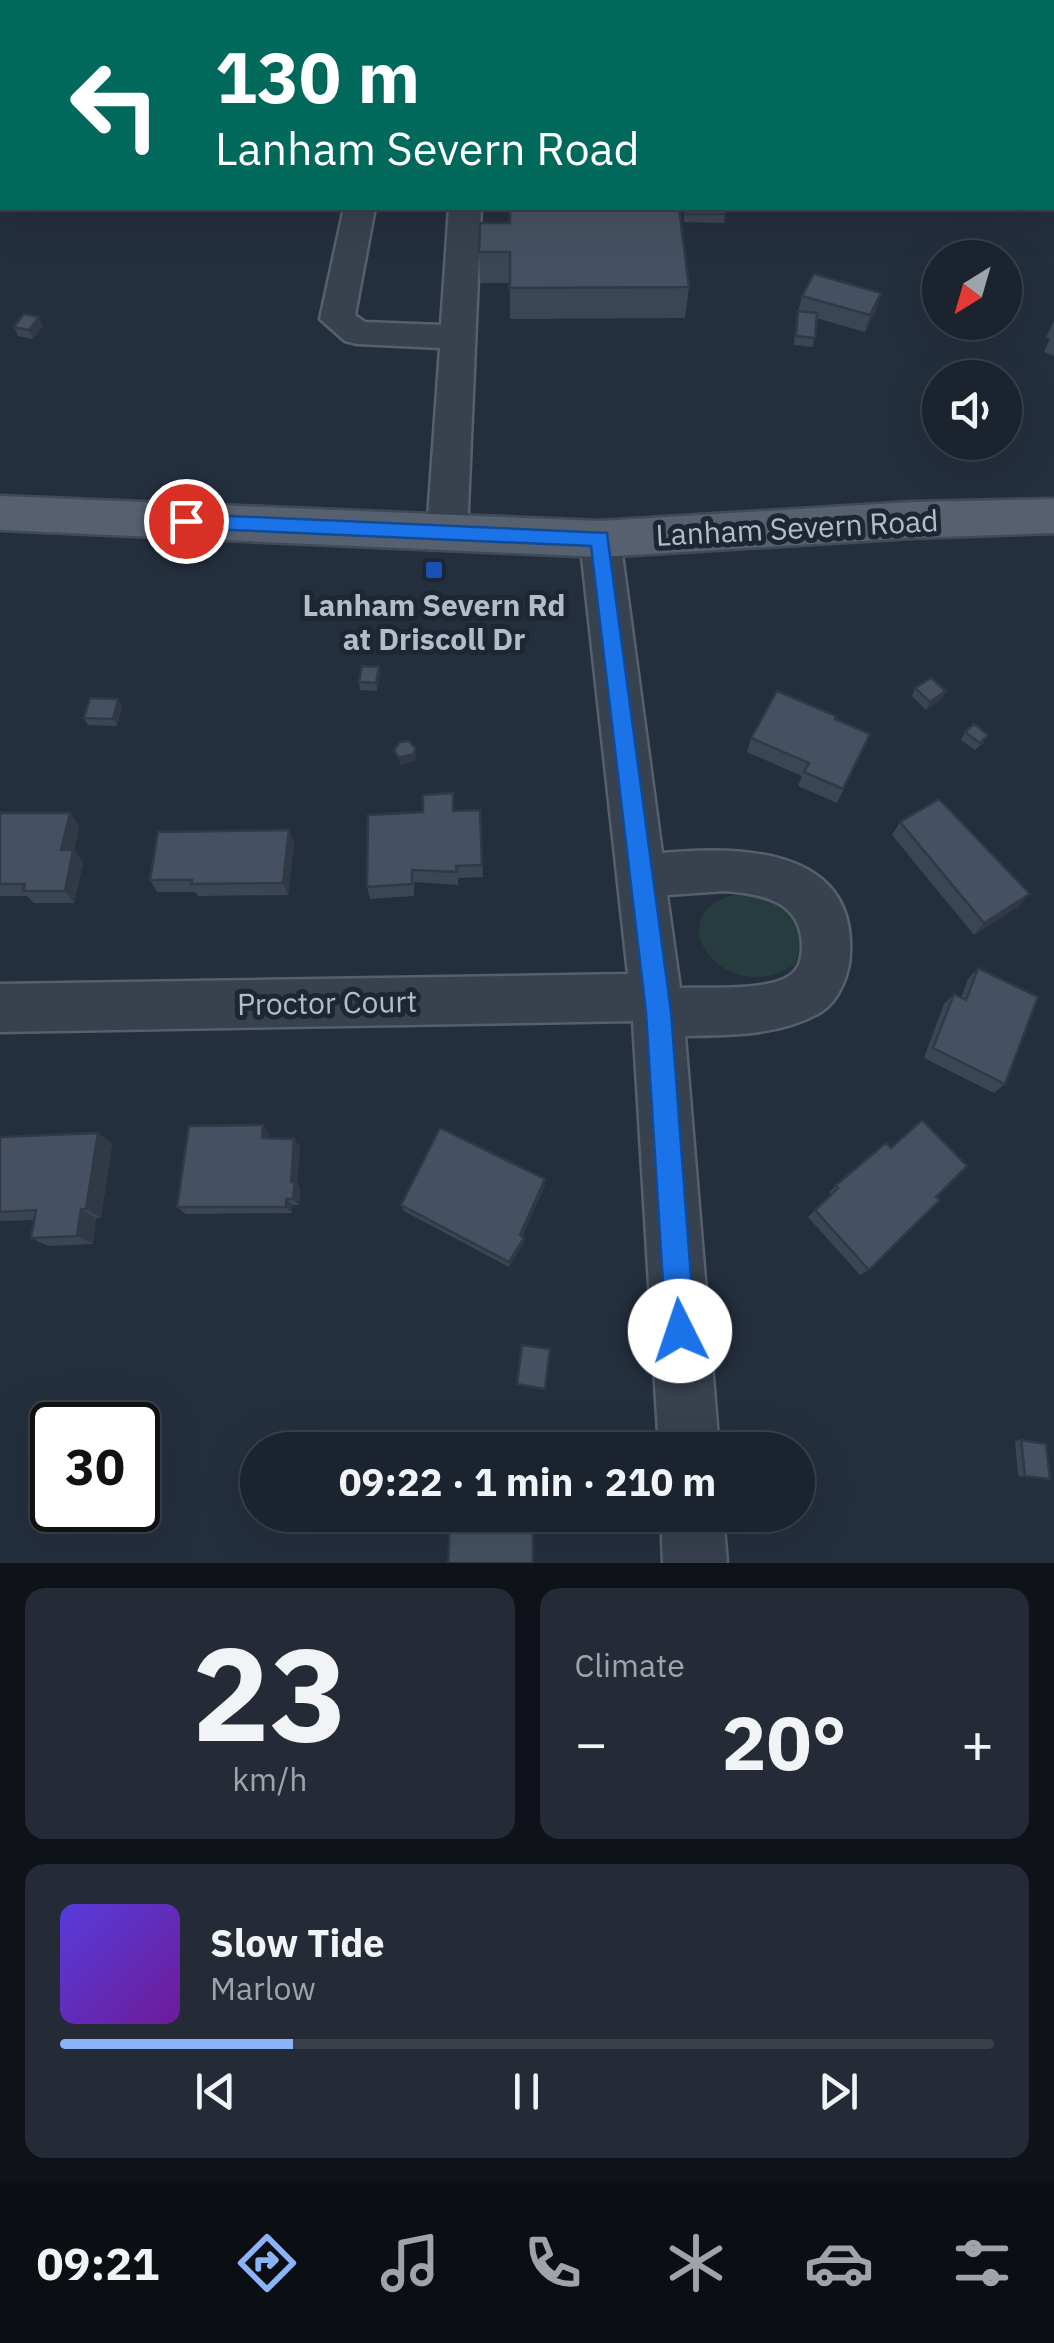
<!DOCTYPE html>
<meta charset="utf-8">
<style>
:root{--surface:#1b232e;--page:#242b36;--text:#f1f3f6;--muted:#a0a4aa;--line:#39404a;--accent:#8ab4f8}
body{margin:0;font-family:"IBM Plex Sans",sans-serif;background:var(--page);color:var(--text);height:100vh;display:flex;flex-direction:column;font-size:38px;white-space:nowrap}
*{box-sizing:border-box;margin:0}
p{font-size:32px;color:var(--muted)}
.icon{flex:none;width:55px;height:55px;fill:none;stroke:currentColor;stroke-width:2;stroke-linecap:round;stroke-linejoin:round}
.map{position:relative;height:1563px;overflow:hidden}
.panel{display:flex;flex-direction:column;gap:25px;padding:25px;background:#0f1319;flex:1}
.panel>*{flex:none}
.top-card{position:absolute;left:0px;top:0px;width:1055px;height:210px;box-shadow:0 10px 40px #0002,0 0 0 2px var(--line);background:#00695c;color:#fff;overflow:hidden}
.needle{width:65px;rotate:217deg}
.fabs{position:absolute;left:922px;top:240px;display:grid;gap:20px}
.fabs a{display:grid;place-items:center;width:100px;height:100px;border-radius:50%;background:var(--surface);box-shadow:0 10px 40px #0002,0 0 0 2px var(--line);font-size:50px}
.speed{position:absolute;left:30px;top:1402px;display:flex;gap:20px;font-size:50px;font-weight:700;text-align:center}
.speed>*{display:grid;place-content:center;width:130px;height:130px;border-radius:50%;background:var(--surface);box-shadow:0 10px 40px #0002,0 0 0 2px var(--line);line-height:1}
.speed .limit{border:5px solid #111;border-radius:15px;background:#fff;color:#111}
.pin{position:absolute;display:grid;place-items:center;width:85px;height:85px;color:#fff;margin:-42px;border:5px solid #fff;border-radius:50%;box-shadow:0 2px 10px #0007}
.me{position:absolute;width:110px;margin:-55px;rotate:356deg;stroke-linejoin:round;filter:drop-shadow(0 0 8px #0008)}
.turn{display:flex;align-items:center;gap:35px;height:210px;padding:0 50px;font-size:45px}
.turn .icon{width:130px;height:130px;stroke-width:2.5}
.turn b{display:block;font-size:70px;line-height:85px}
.big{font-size:75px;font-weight:700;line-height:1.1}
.panel .tile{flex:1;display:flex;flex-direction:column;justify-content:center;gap:15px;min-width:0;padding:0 35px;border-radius:20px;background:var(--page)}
.panel .dial{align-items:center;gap:0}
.dial b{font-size:130px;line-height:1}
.song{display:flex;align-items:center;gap:30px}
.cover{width:120px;height:120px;border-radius:15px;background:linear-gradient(135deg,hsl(250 70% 55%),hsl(280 70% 35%))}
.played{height:10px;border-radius:5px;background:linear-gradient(90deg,var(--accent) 25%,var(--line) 25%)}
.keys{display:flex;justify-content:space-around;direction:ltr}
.heat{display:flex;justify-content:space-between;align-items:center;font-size:55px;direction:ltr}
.panel .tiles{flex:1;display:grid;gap:25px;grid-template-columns:1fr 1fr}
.tile:last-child{grid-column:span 2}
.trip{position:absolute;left:240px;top:1432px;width:575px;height:100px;border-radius:50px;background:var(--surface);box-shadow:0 10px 40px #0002,0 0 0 2px var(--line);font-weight:700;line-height:100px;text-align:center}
.dock{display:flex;height:160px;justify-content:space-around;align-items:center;background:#0b0e12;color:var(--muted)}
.dock .icon{width:70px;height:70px}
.dock .current{color:var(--accent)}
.dock b{font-size:45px;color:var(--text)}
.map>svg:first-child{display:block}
.green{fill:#263c3f}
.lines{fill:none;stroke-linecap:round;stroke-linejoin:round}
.minor-casing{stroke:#565f6c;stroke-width:5}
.major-casing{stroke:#414a57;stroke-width:5}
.minor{fill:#38414e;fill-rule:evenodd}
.major{fill:#56606e;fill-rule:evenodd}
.wall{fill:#3b4654}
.shaded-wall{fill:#303945}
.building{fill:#455162;stroke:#303945;stroke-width:2.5}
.route{fill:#1a73e8;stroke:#114b97;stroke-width:2.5}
.transit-dot{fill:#1a4fb4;stroke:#1d2633;stroke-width:4}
.labels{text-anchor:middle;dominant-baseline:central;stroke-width:10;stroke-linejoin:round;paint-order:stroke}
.street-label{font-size:30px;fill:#b4bcc9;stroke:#1d2633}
.poi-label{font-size:30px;font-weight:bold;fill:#b4bcc9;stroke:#1d2633}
</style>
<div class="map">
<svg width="1054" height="1563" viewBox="0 0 1054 1563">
<rect width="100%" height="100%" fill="#242f3e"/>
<path class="green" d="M738,894c44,5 74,20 57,70 -70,48 -143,-51 -57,-70z"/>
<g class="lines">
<g class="minor-casing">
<g id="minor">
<path d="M344,208h31l-20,107 10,7 76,3 8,-117h32l-14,324 -6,10 -14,5 -14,-5 -6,-10 13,-184 -83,-4 -12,-3 -25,-22z"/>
<path d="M600,524l14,5 6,10 42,314c74,-7 193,-7 188,99 0,21 -11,49 -29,60 -41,24 -91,23 -136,24l34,414h-60l-26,-429 -633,11v-48l628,-10 -48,-435 6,-10zM725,891c38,3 78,10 77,58 -1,12 -3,20 -13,27 -23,15 -81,11 -109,12l-13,-93z"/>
<path d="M661,1515h62l4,48h-64z"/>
</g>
</g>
<g class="major-casing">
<path id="major" d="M0,496l600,25 312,-19 142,-3v34l-142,5 -312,19 -600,-27z"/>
</g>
<use href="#minor" class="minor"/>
<use href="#major" class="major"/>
</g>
<g class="wall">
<path d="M684,208l41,6 -1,9 -40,-1z"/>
<path d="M510,223l179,64 -4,31 -175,1v-36h-30l-1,-31z"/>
<path d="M881,293l-5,17 -11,22 -49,-14 -3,29 -19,-2 2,-25 6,-24z"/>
<path d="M1054,321v35l-10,-4 6,-13 -4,-2z"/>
<path d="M43,326l-10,13 -15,-3 -4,-9z"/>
<path d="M380,674l-3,17 -17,-1 -1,-8z"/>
<path d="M915,688l27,11 -16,11 -14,-14z"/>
<path d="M122,706l-5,20 -29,-1 -4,-7z"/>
<path d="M835,719l35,15 -33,69 -39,-17 4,-10 -55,-24 4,-14z"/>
<path d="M965,732l19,10 -9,8 -14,-10z"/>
<path d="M480,810l3,67 -25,1v7l-44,-3v14l-44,3 -3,-12 87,-76z"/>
<path d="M0,813h70l9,13 -5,24 9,13 -9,40h-40l-7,-7h-27z"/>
<path d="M900,822l119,84 -45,29 -82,-100z"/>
<path d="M289,830l5,13 -6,52 -90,1 -3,-4h-38l-7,-12z"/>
<path d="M978,968l27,116 -11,9 -70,-35 20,-54 10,-10 7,4 7,-19z"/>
<path d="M98,1133l14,11 -11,74h-5l-3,26 -45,2 -17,-8 3,-18 -34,1v-84z"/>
<path d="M269,1133v5l31,8 -3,38 3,4 -1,17h-7v8l-106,1 -9,-7z"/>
<path d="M886,1143l50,54 -67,73 -9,5 -52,-58 23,-22 -2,-3z"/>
<path d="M545,1179v6l-23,52 2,1v5l-15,24 -105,-56 -3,-6z"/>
<path d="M1021,1440l29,39 -32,-3 -3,-35z"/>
</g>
<g class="shaded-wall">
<path d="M881,293l-5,17 -11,22 5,-17z"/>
<path d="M39,317l4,9 -10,13 -4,-9z"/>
<path d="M379,667l1,7 -3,17 -1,-8z"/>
<path d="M946,691l-4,8 -16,11 4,-8z"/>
<path d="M118,699l4,7 -5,20 -4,-7z"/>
<path d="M415,748l1,13 -16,4 -1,-7z"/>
<path d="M70,813l9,13 -5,24 9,13 -9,40 -9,-12 -4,-41z"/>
<path d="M289,830l5,13 -6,52 -5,-12z"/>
<path d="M1030,894l-11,12 -45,29 10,-12z"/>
<path d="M263,1125l6,8 -1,13 -6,-8z"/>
<path d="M98,1133l14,11 -11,74 -15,-9z"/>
<path d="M294,1139l6,7 -3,38 3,4 -1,17 -6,-6 -2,-17z"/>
<path d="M545,1179v6l-25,56v-6z"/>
<path d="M286,1199l6,6v8l-6,-6z"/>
<path d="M81,1209l15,9 -3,26 -16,-8z"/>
<path d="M524,1238v5l-15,24v-5z"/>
</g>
<g class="building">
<path d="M510,208h169l10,79 -179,1v-36h-31l1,-29h30z"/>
<path d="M685,208h39l1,6h-40z"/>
<path d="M814,274l67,19 -11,22 -68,-19z"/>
<path d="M798,311l19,2 -2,25 -19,-2z"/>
<path d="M24,314l15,3 -10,13 -15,-3z"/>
<path d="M362,666l17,1 -3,16 -17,-1z"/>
<path d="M931,678l15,13 -16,11 -15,-14z"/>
<path d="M777,691l59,25 -1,3 35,15 -27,55 -39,-17 5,-9 -58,-25z"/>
<path d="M90,698l28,1 -5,20 -29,-1z"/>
<path d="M974,724l14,11 -8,8 -15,-11z"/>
<path d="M409,741l6,7 -1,6 -15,4 -5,-8 6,-8z"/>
<path d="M453,793v18l27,-1 2,55 -26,1 1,6 -45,-2v14l-45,3 1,-72 55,-3v-17z"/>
<path d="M939,799l91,95 -46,29 -84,-101z"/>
<path d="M0,813h70l-9,37h12l-8,41h-42l2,-7h-25z"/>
<path d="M289,830l-6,53 -92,1 1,-4h-42l8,-48z"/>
<path d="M978,968l60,29 -33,87 -72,-36 21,-54 12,6z"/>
<path d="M922,1120l45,46 -31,31 4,3 -71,70 -54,-60 23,-22 -2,-3 50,-42 5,5z"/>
<path d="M263,1125l-1,13 32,1 -3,43h4l-2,17h-7v8h-109l12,-81z"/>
<path d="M440,1128l105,51 -25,56 4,3 -15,24 -108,-57z"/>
<path d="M98,1133l-12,76h-5l-4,27 -46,2 5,-28 -36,2v-75z"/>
<path d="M522,1345l28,4 -5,40 -28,-5z"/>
<path d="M533,1439v11h-81v-10z"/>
<path d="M1021,1440l25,4 4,35 -25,-3z"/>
<path d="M450,1515h83v48h-85z"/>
</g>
<path class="route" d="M186,514l421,19 64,479 24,319 -4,10 -11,4 -10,-4 -4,-10 -20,-319 -55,-466 -405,-18 -10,-7z"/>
<rect class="transit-dot" x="424" y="560" width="20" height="20" rx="5"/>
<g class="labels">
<g class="street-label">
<text transform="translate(797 527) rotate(-3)">Lanham Severn Road</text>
<text transform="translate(327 1002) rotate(-1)">Proctor Court</text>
</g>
<g class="poi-label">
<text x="434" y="604">Lanham Severn Rd<tspan x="434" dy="34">at Driscoll Dr</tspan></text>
</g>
</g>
</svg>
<div class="fabs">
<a><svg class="needle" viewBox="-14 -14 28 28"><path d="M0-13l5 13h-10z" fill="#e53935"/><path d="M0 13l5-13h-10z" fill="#a0a4aa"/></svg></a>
<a><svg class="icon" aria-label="sound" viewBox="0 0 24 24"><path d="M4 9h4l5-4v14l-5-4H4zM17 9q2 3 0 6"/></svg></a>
</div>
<div class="speed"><div class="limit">30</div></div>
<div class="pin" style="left:186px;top:521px;background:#d93025"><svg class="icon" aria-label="arrive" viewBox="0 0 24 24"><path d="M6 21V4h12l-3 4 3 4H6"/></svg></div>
<svg class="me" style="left:680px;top:1331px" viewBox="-20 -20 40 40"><circle r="19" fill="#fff"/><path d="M0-13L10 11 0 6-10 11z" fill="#1a73e8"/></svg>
<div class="trip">09:22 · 1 min · 210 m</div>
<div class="top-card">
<div class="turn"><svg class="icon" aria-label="left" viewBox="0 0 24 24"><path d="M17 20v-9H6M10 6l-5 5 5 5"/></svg><div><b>130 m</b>Lanham Severn Road</div></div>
</div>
</div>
<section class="panel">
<div class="tiles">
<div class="tile dial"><b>23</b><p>km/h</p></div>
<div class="tile"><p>Climate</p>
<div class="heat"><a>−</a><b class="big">20°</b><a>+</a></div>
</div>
<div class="tile">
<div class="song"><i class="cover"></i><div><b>Slow Tide</b><p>Marlow</p></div></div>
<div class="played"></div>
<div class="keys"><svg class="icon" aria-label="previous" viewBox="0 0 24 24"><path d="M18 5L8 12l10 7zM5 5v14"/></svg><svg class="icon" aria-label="pause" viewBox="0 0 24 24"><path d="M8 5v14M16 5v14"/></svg><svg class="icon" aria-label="next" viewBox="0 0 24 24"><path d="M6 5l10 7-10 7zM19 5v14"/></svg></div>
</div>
</div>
</section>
<nav class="dock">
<b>09:21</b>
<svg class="icon current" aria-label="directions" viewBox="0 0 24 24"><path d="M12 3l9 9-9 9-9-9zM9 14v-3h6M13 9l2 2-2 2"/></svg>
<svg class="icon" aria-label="music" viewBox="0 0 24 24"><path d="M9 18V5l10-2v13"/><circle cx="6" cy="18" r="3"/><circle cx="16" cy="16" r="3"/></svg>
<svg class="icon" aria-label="phone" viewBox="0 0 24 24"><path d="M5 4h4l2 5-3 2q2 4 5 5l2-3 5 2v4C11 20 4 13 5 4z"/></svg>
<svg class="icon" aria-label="climate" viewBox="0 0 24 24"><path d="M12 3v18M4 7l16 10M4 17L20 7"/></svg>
<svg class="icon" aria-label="car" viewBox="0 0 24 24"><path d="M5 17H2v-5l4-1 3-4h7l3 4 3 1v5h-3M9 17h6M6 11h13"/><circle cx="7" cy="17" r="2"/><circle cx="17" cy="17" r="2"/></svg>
<svg class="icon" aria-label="filters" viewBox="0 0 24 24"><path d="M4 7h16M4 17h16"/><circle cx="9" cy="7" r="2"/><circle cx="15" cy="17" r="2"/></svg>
</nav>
